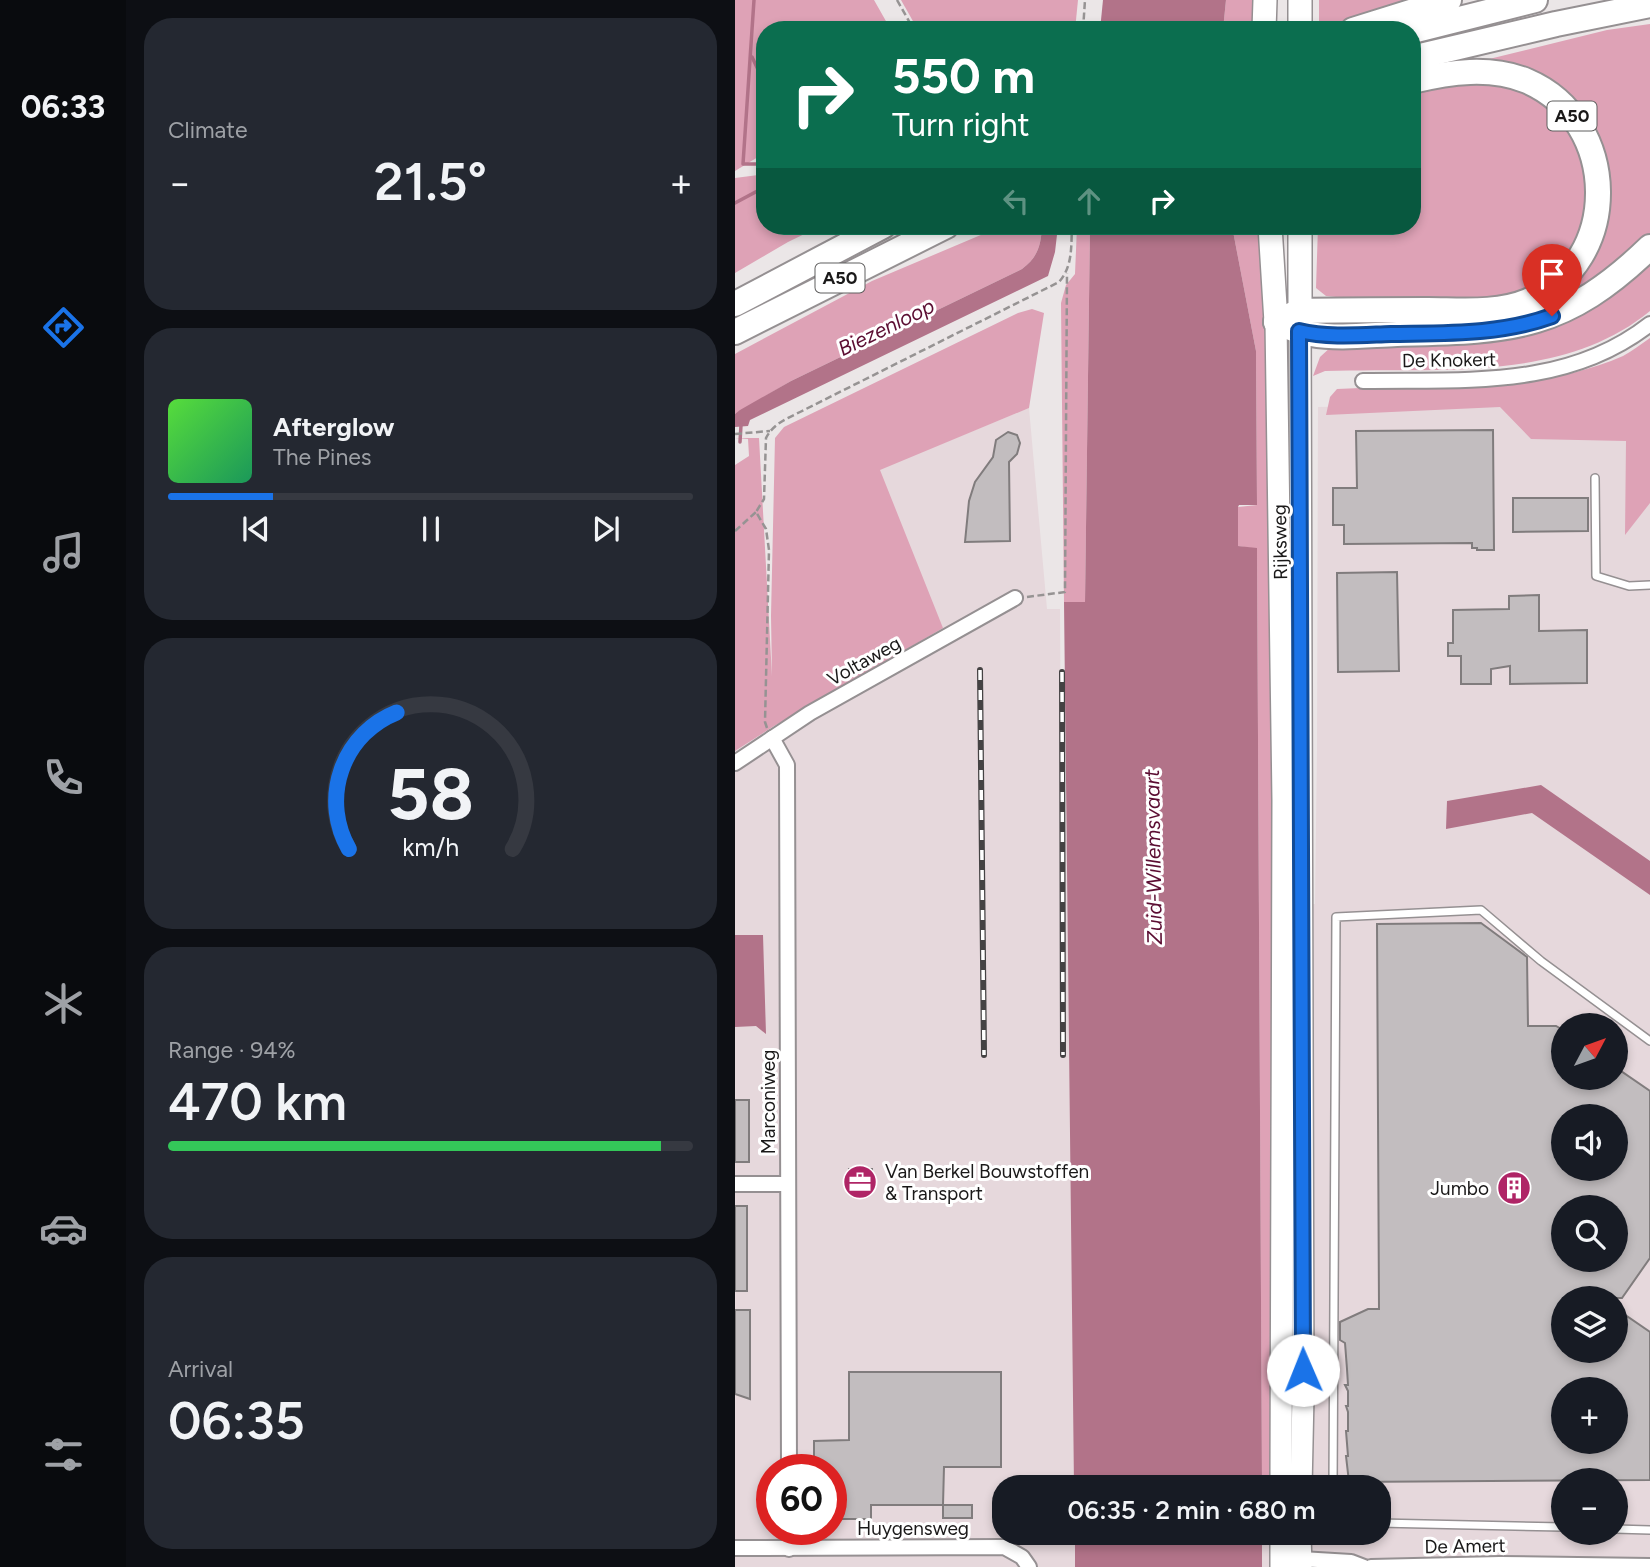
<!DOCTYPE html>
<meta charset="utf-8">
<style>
:root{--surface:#171b24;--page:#242831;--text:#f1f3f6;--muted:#9ea1a6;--line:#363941;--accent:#1a73e8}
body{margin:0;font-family:Figtree,sans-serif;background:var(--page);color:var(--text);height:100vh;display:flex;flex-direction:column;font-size:26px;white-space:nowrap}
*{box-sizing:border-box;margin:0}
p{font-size:23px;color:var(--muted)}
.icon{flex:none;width:38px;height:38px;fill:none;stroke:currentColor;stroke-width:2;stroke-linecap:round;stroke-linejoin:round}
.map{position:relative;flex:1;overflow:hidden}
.drawer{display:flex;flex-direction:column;gap:18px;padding:18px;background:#0d0f14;width:609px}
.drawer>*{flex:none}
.top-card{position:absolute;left:21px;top:21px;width:665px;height:214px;border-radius:28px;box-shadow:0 4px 10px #0003;background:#0b6e4f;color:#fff;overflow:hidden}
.needle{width:46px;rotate:49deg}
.fabs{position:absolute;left:816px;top:1013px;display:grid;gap:14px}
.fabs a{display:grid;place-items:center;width:77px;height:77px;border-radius:50%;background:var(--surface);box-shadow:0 4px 10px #0003;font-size:35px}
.speed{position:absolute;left:21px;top:1454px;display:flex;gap:14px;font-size:35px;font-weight:700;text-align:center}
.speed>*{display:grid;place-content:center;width:91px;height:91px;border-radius:50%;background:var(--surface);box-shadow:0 4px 10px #0003;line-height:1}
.speed .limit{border:10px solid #d22;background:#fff;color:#111}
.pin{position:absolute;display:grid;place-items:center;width:60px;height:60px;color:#fff;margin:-72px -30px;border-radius:50% 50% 50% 0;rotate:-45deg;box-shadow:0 0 7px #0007}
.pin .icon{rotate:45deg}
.me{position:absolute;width:77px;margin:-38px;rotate:359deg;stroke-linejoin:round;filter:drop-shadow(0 0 5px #0008)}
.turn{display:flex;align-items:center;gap:24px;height:147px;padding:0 21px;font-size:32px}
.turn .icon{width:91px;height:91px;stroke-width:2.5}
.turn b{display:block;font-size:49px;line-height:60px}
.lanes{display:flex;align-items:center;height:66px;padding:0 21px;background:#0003;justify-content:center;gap:35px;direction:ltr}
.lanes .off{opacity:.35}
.big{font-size:52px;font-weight:600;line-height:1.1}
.drawer .card{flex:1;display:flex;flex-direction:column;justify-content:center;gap:10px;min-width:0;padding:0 24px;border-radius:28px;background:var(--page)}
.drawer .dial{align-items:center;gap:0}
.dial svg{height:182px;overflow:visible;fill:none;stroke:var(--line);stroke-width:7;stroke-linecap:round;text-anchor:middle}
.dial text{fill:var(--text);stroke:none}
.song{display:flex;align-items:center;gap:21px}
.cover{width:84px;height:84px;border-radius:10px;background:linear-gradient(135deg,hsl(110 70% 55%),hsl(150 70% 35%))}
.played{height:7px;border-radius:4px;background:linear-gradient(90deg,var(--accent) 20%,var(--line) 20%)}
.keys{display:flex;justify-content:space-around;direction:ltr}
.heat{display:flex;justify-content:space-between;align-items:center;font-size:38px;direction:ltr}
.charge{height:10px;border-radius:5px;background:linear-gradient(90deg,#34c759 94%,var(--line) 0)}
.trip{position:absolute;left:257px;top:1475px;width:399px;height:70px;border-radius:28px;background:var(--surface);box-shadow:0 4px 10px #0003;font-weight:600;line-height:70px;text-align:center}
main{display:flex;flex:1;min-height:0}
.dock{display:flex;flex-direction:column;width:126px;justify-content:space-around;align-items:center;background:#090b0e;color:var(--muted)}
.dock .icon{width:49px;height:49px}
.dock .on{color:var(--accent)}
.dock b{font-size:32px;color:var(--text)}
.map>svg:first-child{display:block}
.built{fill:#e6d8dc;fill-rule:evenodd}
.green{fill:#dea2b6}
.water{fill:#b27389}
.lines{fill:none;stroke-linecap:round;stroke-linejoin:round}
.stream{stroke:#b27389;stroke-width:3.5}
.building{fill:#c2bdbf;stroke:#807c7d;stroke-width:2;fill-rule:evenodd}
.service-casing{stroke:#959092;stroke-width:10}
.minor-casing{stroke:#959092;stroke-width:18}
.primary-casing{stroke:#959092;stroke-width:24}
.trunk-casing{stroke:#959092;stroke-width:26}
.motorway-casing{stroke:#959092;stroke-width:28}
.path{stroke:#969393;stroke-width:2.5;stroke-dasharray:7 3.5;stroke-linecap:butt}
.service{stroke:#fff;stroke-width:7}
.minor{stroke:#fff;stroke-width:14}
.primary{stroke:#fff;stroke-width:21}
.trunk{stroke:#fff;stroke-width:23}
.motorway{stroke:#fff;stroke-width:24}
.rail-casing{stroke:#444243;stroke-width:6}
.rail{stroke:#fff;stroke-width:3.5;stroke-dasharray:10;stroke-linecap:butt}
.route-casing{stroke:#114b97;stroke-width:18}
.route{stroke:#1a73e8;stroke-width:12}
.labels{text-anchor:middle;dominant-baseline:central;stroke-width:6;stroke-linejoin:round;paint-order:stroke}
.shield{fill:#fff;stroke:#5f5e5e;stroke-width:2}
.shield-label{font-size:18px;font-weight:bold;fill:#1a1919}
.street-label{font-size:19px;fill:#1a1919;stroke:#fff}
.poi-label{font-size:19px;fill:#1a1919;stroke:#fff;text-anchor:start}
.water-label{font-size:21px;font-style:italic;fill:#5b0d32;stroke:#fff}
</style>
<main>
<nav class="dock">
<b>06:33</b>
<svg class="icon on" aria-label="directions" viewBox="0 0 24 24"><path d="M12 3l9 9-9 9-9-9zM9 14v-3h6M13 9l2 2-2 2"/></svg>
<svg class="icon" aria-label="music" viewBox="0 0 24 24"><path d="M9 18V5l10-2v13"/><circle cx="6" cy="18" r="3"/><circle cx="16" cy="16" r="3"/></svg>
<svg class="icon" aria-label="phone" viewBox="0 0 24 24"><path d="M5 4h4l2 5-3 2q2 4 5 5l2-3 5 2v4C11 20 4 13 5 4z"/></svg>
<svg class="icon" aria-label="climate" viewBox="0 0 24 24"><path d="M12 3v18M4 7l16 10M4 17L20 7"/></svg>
<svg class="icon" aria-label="car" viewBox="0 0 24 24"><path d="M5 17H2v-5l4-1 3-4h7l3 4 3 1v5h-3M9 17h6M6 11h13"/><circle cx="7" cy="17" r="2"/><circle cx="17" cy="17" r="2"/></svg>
<svg class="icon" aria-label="filters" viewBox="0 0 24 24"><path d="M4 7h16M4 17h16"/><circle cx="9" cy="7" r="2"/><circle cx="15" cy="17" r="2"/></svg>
</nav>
<section class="drawer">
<div class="card"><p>Climate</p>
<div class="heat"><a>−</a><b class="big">21.5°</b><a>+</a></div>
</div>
<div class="card">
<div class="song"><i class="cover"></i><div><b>Afterglow</b><p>The Pines</p></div></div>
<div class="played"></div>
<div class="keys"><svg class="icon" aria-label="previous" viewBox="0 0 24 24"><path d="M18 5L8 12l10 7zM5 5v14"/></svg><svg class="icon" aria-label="pause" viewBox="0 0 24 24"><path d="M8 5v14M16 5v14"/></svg><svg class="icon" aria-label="next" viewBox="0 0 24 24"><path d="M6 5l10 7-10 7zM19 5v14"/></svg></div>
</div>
<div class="card dial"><svg viewBox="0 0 100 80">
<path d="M14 69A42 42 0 1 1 86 69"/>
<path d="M14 69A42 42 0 0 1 35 9" stroke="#1a73e8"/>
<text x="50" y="56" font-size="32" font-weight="700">58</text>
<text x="50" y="72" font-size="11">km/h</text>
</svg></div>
<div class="card"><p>Range · 94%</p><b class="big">470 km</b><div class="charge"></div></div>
<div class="card"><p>Arrival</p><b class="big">06:35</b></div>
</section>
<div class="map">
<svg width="915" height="1567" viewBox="0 0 915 1567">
<rect width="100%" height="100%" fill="#ebe6e7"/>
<path class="built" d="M767,403l148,24v1140h-915v-816l39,-25 106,-257 149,-61 18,201h13l1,168 16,189 176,-64 62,2 2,-155 1,-342zM828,1026h52v52h-52zM828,1116h52v53h-52zM828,1208h52v52h-52zM828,1298h52v53h-52zM828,1390h52v52h-52zM37,1470h59v60h-59zM828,1480h52v53h-52zM270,1488h374v45h-374z"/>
<g class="green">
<path d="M0,0h139l17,30h-126v128l-7,-1 -23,14z"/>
<path d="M166,0h177l-3,30h-157z"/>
<path d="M491,0h26v30h-29z"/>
<path d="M584,0h94l-94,30z"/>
<path d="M915,24v210c-29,27 -55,50 -93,64l19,-19 14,-24v-127l-105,-68 122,-30z"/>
<path d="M761,80c15,7 36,12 49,22 52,36 55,126 12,169 -19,20 -48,26 -74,29l-147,-3 -10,-1 -10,-8 2,-62h94v-137z"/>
<path d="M30,174v52h56l-33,16 -53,31v-95z"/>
<path d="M267,226h40c-1,19 -4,31 -20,43l-231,112 -56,33v-60l137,-73z"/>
<path d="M342,226h13l-5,376h-21l-3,-299 5,-18 9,-11z"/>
<path d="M497,226h26l9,99 7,515 -2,648 -10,-1 -5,-938 -19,-3v-39l19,-2 -1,-154z"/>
<path d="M915,263v48c-89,73 -217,56 -325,60l-12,5 7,-19 12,-11 159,-6z"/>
<path d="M297,309l12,4 -15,95 -149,62 63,158 -169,98 -39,25v-286l14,-9 -1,-17 -13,-1h24l13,238 -1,-60 4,-178 9,-11 234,-114z"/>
<path d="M915,338v165l-25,32 1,-94 -95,-2 -31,-32 -174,8 4,-18 7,-8c95,-5 196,6 286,-33 9,-5 18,-12 27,-18z"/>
</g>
<g class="water">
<path d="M368,0h123l-3,30h-123z"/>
<path d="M307,226h16l-3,26 -7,24 -298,144 -2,6 -13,1v-13l5,-4 51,-29 231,-112c16,-12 19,-24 20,-43z"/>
<path d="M355,226h142l24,125 1,154h-18l-1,2v39l19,2 5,939h-188l-10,-885h21z"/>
<path d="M806,785l109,76v34l-118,-82 -86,16 1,-28z"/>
<path d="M0,935h28l3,99 -10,-8 -21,1z"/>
<rect x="340" y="1533" width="187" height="34"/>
</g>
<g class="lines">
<g class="stream">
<path d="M19,0l-11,164h18"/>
<path d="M17,57l13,27"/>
<path d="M0,203l30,-16"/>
<path d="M5,442l1,-17"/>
</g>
</g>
<g class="building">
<path d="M758,430l1,120h-17v-2h-5v-5l-128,1v-19h-11v-37h24l-1,-57z"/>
<path d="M273,432l9,3 3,8 -3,11 -8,8 1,79 -45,1 4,-41 6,-19 18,-25 3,-17z"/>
<path d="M778,498h75v33l-75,1z"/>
<path d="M662,572l2,99 -61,1 -1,-99z"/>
<path d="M804,595v36l48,-1v53l-77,1v-18l-19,3v15h-30v-28h-13v-13h5v-33l56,-1v-13z"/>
<path d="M746,923l46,34 1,69h28l7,4v48h52v-11l35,24v167l-28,40h-59v53h52v-43l35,24v148l-301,2 -3,-26h2l-2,-25h2v-19l-2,-6h2v-15l-3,-6h3l-1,-16 -2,-26 -5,-3v-18l28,-13h11l-2,-385zM828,1116h52v53h-52zM828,1208h52v52h-52zM828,1390h52v52h-52z"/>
<rect x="0" y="1100" width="14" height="62"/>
<path d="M114,1169h23v23h-22z"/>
<rect x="0" y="1206" width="12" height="85"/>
<path d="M0,1310h15v89l-15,-5z"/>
<path d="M114,1372h152v95h-57l-1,38h-72v14h-40v-49h-17v-29l35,-1z"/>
<rect x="208" y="1505" width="29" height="13"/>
</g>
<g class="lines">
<g class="service-casing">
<g id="service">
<path d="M860,478l1,98 33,10 21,-1"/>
<path d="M598,1488l3,-571 145,-7 60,51 109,80"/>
<path d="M644,1523l184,4"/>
<path d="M880,1529l35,1"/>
</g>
</g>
<g class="minor-casing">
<g id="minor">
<path d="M628,381c100,-2 203,9 287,-57"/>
<path d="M37,738l15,27 2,705"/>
<path d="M0,763l75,-50 205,-115"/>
<path d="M0,1184h52"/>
<path d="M54,1530v19"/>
<path d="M0,1548l269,-1 18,10 7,10"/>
<path d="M559,1563l7,-4 50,3 13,5"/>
<path d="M636,1567l129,-3 150,2"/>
</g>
</g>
<g class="primary-casing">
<g id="primary">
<path d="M565,317l3,1079 -2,92"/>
<path d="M541,322l7,478 -2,688"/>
<path d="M565,1533l1,34"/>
<path d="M546,1567v-34"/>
</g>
</g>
<g class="trunk-casing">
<g id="trunk">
<path d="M529,30l1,-30"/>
<path d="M565,30v-30"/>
<path d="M535,226l6,96"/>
<path d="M565,226v85"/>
</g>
</g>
<g class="motorway-casing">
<g id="motorway">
<path d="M618,30l96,-30"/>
<path d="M677,31l123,-31"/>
<path d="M677,58l144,-34 94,-19"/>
<path d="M0,304l148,-78"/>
<path d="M541,322l24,-11c42,-1 85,-1 128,-1 32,0 69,4 100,-9 95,-39 92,-180 -1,-220 -37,-15 -77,-9 -115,0"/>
<path d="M541,322c12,5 23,10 35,12 27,5 58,1 86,0 115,-3 166,-3 253,-87"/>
<path d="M0,332l211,-106"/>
</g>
</g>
<g class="path">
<path d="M162,0l17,30"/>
<path d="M348,30l2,-30"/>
<path d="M0,434l35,-3"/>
<path d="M0,531l21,-19"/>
<path d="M292,597l38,-5 2,-319"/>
<path d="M32,728l-2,-6 4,-172 -3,-21 -10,-17 8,-13 2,-61c7,-14 20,-19 34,-26l259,-130c14,-16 12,-36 13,-56"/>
</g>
<use href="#service" class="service"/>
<use href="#minor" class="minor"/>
<use href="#primary" class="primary"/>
<use href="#trunk" class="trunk"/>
<use href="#motorway" class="motorway"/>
<g class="rail-casing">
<g id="rail">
<path d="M245,670l4,385"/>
<path d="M327,672l1,383"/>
</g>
</g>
<use href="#rail" class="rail"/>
</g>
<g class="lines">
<g class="route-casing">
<path id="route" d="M568,1370l-4,-1039c30,7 62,4 92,3 55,-1 109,1 161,-18"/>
</g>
<use href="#route" class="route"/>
</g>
<defs>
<g id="office-disc" transform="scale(1.75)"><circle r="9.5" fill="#af2566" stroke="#fff"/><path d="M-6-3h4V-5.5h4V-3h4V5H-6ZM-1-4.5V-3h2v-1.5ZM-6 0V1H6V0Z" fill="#fff"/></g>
<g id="building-disc" transform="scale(1.75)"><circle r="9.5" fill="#af2566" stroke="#fff"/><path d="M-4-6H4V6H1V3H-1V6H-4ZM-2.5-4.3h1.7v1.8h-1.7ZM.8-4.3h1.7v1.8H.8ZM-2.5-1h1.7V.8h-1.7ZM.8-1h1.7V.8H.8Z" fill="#fff"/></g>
</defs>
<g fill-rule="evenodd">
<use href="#office-disc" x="125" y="1182"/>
<use href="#building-disc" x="779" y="1188"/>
</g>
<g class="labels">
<g class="shield">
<rect x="812.5" y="101.5" width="49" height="29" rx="5"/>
<rect x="80.5" y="263.5" width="49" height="29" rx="5"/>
</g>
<g class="shield-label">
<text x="837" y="116">A50</text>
<text x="105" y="278">A50</text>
</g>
<g class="street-label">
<text transform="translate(714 360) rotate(-1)">De Knokert</text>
<text transform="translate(545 542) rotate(-91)">Rijksweg</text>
<text transform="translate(129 661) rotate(-29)">Voltaweg</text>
<text transform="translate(33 1102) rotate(-90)">Marconiweg</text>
<text x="178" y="1528">Huygensweg</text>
<text transform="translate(730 1546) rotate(-1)">De Amert</text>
</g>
<g class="poi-label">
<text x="150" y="1171">Van Berkel Bouwstoffen<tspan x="150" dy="22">&amp; Transport</tspan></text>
<text x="754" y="1188" text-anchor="end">Jumbo</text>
</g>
<g class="water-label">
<text transform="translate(151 327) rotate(-26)">Biezenloop</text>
<text transform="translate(418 857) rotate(-91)">Zuid-Willemsvaart</text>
</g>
</g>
</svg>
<div class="fabs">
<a><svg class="needle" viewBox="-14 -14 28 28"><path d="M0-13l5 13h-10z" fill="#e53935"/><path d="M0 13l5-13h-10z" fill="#9ea1a6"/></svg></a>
<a><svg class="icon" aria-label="sound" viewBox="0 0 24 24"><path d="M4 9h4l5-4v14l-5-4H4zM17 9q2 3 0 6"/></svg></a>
<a><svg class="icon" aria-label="search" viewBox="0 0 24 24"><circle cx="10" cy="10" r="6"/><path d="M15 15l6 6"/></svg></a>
<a><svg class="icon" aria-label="layers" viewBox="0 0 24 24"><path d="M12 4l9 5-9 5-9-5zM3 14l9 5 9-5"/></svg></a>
<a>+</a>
<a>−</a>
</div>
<div class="speed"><div class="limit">60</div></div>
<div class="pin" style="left:817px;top:316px;background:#d93025"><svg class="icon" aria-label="arrive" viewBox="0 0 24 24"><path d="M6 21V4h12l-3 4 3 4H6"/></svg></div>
<svg class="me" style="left:568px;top:1370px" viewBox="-20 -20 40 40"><circle r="19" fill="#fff"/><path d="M0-13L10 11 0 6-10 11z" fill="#1a73e8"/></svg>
<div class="trip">06:35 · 2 min · 680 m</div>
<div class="top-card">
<div class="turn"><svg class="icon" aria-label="right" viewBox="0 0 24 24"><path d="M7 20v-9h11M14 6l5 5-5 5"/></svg><div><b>550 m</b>Turn right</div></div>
<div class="lanes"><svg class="icon off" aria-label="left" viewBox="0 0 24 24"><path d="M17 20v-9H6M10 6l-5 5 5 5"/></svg><svg class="icon off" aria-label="ahead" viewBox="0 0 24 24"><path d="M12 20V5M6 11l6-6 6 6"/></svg><svg class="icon" aria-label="right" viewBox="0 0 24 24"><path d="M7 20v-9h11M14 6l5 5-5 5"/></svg></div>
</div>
</div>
</main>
